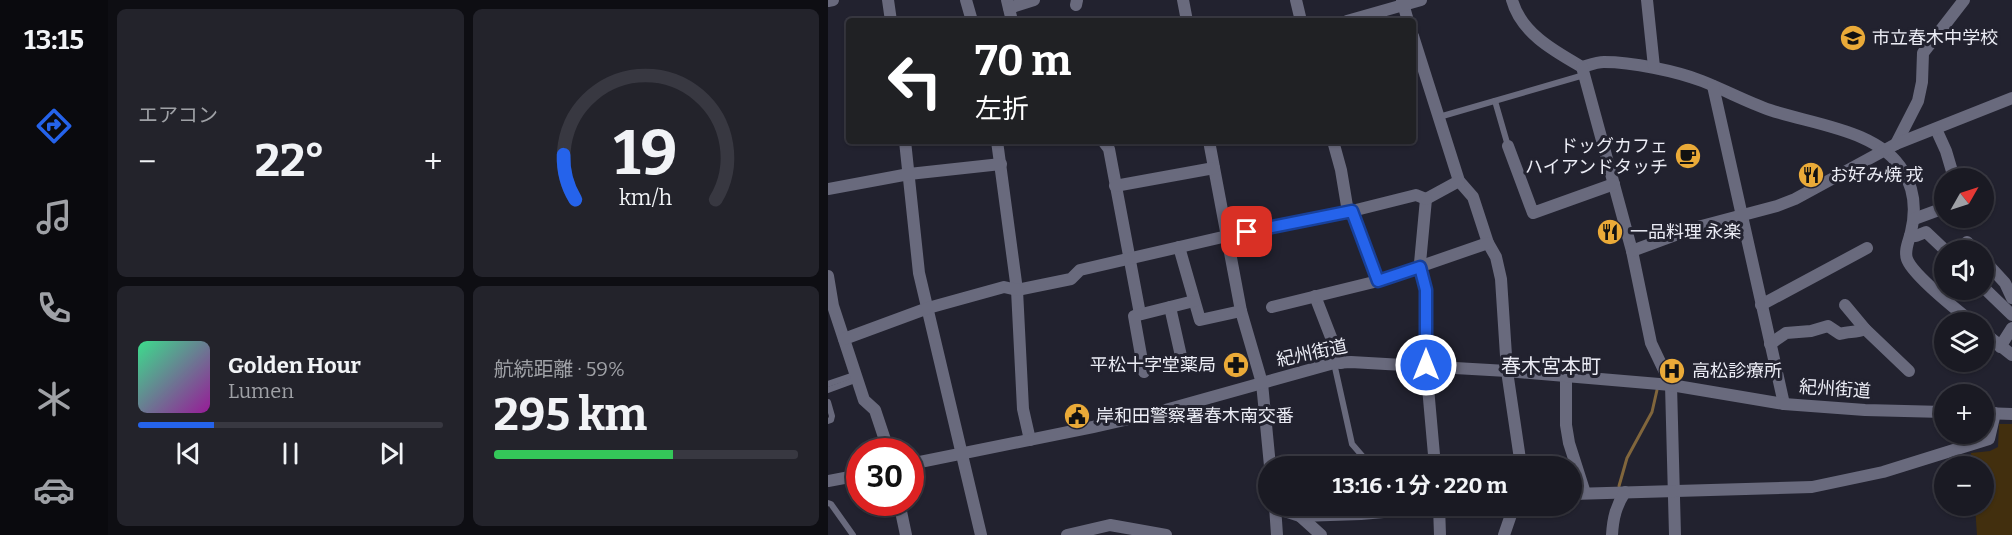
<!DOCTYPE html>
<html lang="ja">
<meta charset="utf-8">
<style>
:root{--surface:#1a1a23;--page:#23232b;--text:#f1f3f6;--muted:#9fa1a6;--line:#383841;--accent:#2563eb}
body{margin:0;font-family:Bitter,"Noto Sans JP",serif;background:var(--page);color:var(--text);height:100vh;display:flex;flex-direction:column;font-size:22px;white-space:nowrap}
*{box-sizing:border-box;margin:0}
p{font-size:20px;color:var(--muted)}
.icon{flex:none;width:33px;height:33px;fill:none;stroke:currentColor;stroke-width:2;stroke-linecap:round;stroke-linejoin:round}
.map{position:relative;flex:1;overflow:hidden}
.drawer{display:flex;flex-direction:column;gap:9px;padding:9px;background:#0e0e13;width:720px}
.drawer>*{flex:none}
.hud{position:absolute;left:18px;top:18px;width:570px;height:126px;border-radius:6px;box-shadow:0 2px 4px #0004,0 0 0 2px var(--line);background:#202124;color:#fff;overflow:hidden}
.needle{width:39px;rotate:51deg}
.controls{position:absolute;left:1106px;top:168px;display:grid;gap:12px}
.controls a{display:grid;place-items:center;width:60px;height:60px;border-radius:50%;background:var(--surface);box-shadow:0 2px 4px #0004,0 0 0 2px var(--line);font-size:30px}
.speed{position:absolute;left:18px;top:438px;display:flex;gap:12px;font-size:30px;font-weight:700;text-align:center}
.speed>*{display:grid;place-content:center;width:78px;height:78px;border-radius:50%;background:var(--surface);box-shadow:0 2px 4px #0004,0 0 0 2px var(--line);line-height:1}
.speed .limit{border:9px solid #d22;background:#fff;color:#111}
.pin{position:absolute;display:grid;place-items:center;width:51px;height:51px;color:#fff;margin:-26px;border-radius:12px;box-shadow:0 3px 9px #0006}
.me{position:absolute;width:66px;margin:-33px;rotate:0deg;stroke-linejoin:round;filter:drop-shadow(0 0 4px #0008)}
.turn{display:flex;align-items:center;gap:21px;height:126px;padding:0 30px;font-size:27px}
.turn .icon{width:78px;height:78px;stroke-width:2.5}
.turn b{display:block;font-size:42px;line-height:51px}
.big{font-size:45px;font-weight:700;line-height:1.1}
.drawer .card{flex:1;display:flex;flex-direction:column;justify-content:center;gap:9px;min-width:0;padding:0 21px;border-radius:9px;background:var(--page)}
.drawer .dial{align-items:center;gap:0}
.dial svg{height:156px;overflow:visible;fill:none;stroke:var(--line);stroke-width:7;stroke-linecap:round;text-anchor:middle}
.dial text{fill:var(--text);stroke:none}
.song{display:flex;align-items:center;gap:18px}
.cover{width:72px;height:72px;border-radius:9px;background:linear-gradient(135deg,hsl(150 70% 55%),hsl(300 70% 35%))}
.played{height:6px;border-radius:3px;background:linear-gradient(90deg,var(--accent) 25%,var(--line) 25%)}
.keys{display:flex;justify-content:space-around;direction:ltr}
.heat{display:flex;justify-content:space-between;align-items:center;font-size:33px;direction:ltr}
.charge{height:9px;border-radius:4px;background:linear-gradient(90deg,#34c759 59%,var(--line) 0)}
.drawer .tiles{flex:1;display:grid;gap:9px;grid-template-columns:repeat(2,1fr)}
.trip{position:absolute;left:430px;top:456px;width:324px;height:60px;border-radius:30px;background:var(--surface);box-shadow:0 2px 4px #0004,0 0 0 2px var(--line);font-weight:700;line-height:60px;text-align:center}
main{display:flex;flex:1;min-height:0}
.dock{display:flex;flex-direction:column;width:108px;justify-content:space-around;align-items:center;background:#0a0a0e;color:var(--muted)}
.dock .icon{width:42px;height:42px}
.dock .on{color:var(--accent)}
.dock b{font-size:27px;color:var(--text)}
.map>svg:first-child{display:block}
.green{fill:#422f0e}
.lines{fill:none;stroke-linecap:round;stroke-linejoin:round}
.stream{stroke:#81663c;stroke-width:3}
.service{stroke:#696a7d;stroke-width:6}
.minor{stroke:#696a7d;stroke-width:12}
.route-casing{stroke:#184099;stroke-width:15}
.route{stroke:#2563eb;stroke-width:10}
.labels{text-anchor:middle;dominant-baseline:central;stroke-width:6;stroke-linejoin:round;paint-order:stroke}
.poi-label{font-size:18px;fill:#ebecf5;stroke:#22222f;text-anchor:start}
.street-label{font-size:18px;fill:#ebecf5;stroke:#22222f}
.neighbourhood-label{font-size:20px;fill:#ebecf5;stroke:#22222f}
</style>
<main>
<nav class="dock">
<b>13:15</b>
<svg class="icon on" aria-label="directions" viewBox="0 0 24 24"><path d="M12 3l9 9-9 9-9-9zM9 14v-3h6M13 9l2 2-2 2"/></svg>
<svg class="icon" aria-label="music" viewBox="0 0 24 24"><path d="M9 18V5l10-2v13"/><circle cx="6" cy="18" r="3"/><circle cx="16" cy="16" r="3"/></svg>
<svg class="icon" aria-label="phone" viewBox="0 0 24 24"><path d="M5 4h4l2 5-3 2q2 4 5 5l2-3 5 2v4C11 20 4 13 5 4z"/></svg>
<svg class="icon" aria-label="climate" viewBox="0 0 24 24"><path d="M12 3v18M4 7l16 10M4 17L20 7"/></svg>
<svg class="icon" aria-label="car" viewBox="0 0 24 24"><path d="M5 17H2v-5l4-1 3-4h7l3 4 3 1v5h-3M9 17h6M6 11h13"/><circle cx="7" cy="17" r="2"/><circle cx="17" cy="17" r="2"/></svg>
</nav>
<section class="drawer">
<div class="tiles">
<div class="card"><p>エアコン</p>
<div class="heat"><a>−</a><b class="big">22°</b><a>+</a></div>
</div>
<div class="card dial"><svg viewBox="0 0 100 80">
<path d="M14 69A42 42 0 1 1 86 69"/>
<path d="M14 69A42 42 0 0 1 8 46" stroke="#2563eb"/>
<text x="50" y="56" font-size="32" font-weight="700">19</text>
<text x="50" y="72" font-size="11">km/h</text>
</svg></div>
<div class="card">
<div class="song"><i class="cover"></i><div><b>Golden Hour</b><p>Lumen</p></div></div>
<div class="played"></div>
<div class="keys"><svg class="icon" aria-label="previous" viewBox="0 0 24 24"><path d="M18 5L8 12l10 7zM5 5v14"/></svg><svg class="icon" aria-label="pause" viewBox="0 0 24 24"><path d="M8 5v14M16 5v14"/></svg><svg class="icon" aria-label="next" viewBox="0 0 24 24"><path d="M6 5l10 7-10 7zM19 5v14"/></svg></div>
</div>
<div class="card"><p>航続距離 · 59%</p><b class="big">295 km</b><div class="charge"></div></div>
</div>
</section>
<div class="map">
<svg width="1184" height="535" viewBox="0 0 1184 535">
<rect width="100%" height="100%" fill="#22222f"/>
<path class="green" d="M1171,424h13v111h-35l-2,-29h8v-40h-11l-1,-13 19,-2 8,-4z"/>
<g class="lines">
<path class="stream" d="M791,486l8,-28 25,-46 5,-22"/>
<g class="service">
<path d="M667,101l13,45"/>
<path d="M611,117l145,-42"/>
<path d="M506,363l18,81 19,22"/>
<path d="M0,384l23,-8"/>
<path d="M0,390l30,-11"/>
<path d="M0,402l4,14 -1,4 -3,1"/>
<path d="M0,503l3,1 22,31"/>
</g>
<g class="minor">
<path d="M60,0l3,21"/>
<path d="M138,0l6,21"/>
<path d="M179,0l5,21"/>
<path d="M355,0l4,21"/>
<path d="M468,0l5,21"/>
<path d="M574,0l6,21"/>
<path d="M684,0c9,33 42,51 70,67 7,-2 15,-5 22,-5 28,0 72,9 98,19 23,9 45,21 68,29 41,14 110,20 133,61 12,19 13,40 8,61 -2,9 -7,18 -4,27 5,15 51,52 65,63"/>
<path d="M819,0l7,67"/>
<path d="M0,1l5,-1"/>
<path d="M248,5l1,-5"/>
<path d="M181,8l25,-8"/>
<path d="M519,21l74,-21"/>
<path d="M585,36l46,145 14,16 15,46 8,14 5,22 6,92 14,95"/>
<path d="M754,67l50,184 19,92 20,42 4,150"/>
<path d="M885,86l71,318"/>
<path d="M1108,129l10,22 8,27"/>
<path d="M77,141l14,132 62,262"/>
<path d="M169,141l20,149 6,119 7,31"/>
<path d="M275,141l6,8 31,165"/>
<path d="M381,141l32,170 21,72 8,83"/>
<path d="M505,141l8,29 7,42"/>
<path d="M1068,144l22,-43 4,-19 1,-29 41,-53"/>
<path d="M680,146l25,67 81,-29"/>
<path d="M287,186l99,-18"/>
<path d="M0,189l81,-15 92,-10"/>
<path d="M598,199l-6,64 6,27v75l9,101"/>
<path d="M598,199l33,-18"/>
<path d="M524,211l26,70"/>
<path d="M1086,219l30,-11"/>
<path d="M1082,236h6l10,-4 19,18"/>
<path d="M1139,242l8,8"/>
<path d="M351,247l21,73 41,-9"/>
<path d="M804,251l62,-23 83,-22 18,-7 101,-55 116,-46"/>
<path d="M1155,259l22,24 7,15"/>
<path d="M0,276l5,30 31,94 11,10 14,42"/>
<path d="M1155,287l29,28"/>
<path d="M487,296l26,67"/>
<path d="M933,305l106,-57"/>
<path d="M1017,305l20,24 44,42"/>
<path d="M342,307l11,49"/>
<path d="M444,307l106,-26 110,-38"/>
<path d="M1155,332l29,23"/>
<path d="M16,339l84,-31 76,-21 13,3 54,-11 9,-9 147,-34 121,-24 68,-17 10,4"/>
<path d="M942,344l16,-11 25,-2 17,-5 12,8c8,-3 16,-1 25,-5"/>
<path d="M1172,347l12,-19"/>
<path d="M316,372l-10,-56 60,-15"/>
<path d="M738,376v49l3,18 16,50"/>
<path d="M1155,413l29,1"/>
<path d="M82,464l183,-37 58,-13 183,-51 17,-1 156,9 164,14 113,19 81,6 79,2"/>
<path d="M0,481l32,-6"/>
<path d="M744,494l240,-7 71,-15 106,-33 6,-26"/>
<path d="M71,502l7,33"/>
<path d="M447,506l2,29"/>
<path d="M611,506l1,29"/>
<path d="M447,508l25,8 61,-2 90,-8"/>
<path d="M472,516l21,19"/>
<path d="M239,535l43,-10 56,10"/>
<path d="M676,535l10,-29"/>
<path d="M784,535c1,-17 4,-29 13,-43"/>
</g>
</g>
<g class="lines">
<g class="route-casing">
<path id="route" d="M419,232l105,-21 26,70 42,-14 6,23v75"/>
</g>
<use href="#route" class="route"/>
</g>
<defs>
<g id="school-disc" transform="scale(1.35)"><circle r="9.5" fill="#eaaa38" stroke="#22222f"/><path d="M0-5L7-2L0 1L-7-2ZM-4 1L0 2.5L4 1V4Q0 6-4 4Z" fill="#111"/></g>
<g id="cafe-disc" transform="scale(1.35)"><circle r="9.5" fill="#eaaa38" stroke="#22222f"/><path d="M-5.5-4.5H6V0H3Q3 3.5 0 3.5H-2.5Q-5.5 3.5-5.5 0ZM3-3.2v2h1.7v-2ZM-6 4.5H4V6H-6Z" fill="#111"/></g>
<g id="restaurant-disc" transform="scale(1.35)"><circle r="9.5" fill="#eaaa38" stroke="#22222f"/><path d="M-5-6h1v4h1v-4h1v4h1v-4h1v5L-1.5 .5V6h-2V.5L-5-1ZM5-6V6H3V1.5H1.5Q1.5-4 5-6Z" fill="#111"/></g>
<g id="pharmacy-disc" transform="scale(1.35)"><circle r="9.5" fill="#eaaa38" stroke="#22222f"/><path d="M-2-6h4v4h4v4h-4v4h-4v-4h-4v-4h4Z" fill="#111"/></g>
<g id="hospital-disc" transform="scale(1.35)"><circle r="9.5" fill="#eaaa38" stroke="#22222f"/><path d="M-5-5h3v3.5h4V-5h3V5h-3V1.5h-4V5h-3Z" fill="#111"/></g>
<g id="civic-disc" transform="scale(1.35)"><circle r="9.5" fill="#eaaa38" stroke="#22222f"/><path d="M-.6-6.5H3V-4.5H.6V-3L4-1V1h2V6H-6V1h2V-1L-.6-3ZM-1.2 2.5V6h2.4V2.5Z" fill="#111"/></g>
</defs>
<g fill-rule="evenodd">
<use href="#school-disc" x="1025" y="38"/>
<use href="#cafe-disc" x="860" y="156"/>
<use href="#restaurant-disc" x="983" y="175"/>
<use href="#restaurant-disc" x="782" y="232"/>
<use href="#pharmacy-disc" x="408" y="365"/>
<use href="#hospital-disc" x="844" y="371"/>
<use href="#civic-disc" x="249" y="416"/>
</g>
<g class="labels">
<g class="poi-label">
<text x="1044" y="38">市立春木中学校</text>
<text x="840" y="146" text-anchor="end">ドッグカフェ<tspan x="840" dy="21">ハイアンドタッチ</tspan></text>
<text x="1002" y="175">お好み焼 戎</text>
<text x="802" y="232">一品料理 永楽</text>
<text x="388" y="365" text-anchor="end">平松十字堂薬局</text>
<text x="864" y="371">高松診療所</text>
<text x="268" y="416">岸和田警察署春木南交番</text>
</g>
<g class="street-label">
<text transform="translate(484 353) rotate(-12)">紀州街道</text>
<text transform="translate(1007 389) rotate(4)">紀州街道</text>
</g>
<g class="neighbourhood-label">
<text x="723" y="366">春木宮本町</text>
</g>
</g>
</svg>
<div class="controls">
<a><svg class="needle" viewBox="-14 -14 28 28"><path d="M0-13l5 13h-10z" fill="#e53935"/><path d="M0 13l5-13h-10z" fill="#9fa1a6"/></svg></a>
<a><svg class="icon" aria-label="sound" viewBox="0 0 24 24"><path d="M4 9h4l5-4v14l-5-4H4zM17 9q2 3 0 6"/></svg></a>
<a><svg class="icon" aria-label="layers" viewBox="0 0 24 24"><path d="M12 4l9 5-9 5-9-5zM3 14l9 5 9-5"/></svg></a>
<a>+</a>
<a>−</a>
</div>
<div class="speed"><div class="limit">30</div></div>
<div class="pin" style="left:419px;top:232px;background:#d93025"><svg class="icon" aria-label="arrive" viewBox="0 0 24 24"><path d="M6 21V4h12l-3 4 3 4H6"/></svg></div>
<svg class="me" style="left:598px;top:365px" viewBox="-20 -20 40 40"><circle r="17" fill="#2563eb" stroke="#fff" stroke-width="3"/><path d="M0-11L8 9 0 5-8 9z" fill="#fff"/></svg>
<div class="trip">13:16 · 1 分 · 220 m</div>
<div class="hud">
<div class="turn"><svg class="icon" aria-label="left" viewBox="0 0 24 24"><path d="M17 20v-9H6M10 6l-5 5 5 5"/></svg><div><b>70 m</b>左折</div></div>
</div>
</div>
</main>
